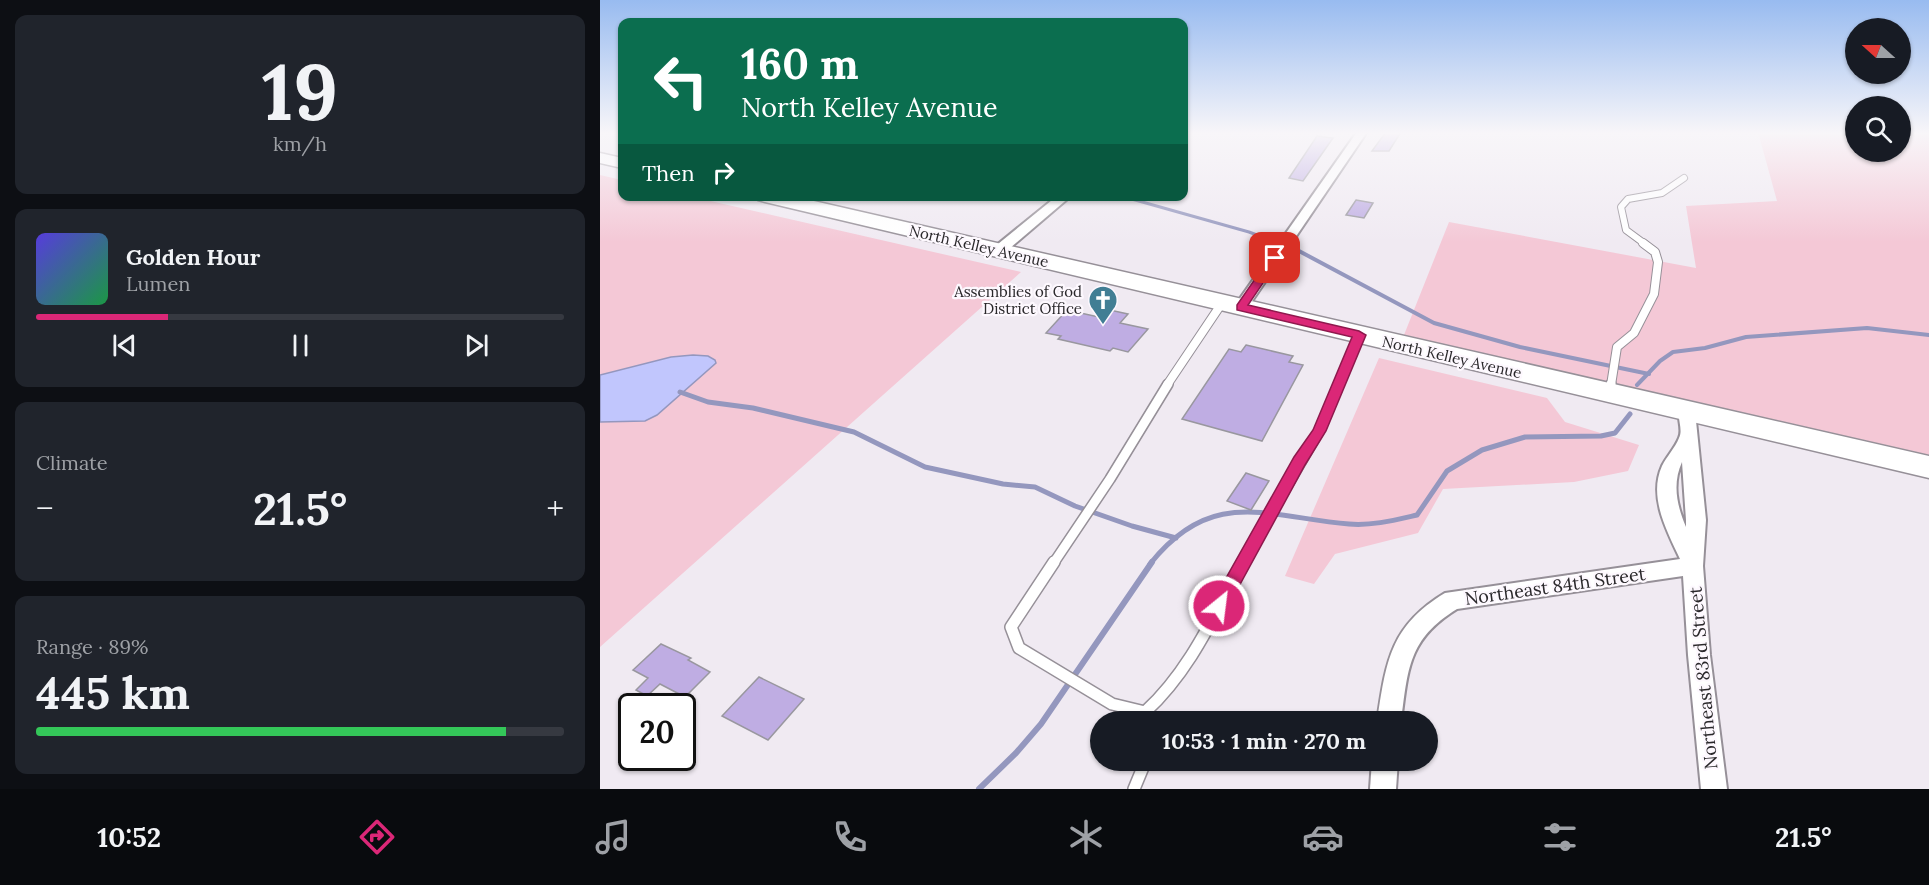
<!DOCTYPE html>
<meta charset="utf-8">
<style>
:root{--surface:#171b24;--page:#20242c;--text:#f1f3f6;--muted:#9ea1a6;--line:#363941;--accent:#db2777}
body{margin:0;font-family:Lora,serif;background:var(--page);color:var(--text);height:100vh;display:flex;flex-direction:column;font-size:22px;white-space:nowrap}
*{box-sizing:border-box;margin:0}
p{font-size:20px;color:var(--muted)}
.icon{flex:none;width:33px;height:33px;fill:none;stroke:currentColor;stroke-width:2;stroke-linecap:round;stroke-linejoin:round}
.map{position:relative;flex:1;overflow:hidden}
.drawer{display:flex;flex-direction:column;gap:15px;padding:15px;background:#0d0f14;width:600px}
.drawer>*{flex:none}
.top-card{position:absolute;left:18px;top:18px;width:570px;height:183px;border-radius:12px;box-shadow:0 2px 4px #0004;background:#0b6e4f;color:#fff;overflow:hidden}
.needle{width:39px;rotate:291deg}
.fabs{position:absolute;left:1245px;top:18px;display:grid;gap:12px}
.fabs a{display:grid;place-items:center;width:66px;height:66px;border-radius:50%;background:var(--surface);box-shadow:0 2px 4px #0004;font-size:30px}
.speed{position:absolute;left:18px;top:693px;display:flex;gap:12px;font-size:30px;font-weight:700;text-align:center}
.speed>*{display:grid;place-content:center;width:78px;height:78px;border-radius:50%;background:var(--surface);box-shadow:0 2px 4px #0004;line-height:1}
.speed .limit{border:3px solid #111;border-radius:9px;background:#fff;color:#111}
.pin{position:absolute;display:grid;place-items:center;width:51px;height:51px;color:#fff;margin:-26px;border-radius:12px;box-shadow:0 3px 9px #0006}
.me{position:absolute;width:66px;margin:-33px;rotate:29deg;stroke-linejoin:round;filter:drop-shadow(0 0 4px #0008)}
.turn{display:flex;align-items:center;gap:21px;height:126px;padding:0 24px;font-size:27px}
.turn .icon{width:78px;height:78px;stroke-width:2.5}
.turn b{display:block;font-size:42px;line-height:51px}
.then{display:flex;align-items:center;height:57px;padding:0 24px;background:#0003;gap:12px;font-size:22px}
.big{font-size:45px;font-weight:800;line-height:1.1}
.drawer .card{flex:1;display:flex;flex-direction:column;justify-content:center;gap:9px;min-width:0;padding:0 21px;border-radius:12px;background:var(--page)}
.drawer .dial{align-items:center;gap:0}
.dial b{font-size:78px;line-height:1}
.song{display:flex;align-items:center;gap:18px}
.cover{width:72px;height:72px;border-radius:9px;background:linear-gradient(135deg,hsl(250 70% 55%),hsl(140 70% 35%))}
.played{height:6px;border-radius:3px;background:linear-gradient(90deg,var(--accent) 25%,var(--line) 25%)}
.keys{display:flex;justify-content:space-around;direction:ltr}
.heat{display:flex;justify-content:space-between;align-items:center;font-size:33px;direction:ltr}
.charge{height:9px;border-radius:4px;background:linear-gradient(90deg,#34c759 89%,var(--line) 0)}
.trip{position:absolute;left:490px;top:711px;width:348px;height:60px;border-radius:30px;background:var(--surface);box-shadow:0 2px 4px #0004;font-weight:800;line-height:60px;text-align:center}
.tabs{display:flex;height:96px;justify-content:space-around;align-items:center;background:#090b0e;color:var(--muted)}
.tabs .icon{width:42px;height:42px}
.tabs .selected{color:var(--accent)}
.tabs b{font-size:27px;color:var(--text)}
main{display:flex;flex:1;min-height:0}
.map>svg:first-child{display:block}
.green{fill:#f4c8d6}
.water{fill:#c1c6fd;stroke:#9497be;stroke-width:1.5}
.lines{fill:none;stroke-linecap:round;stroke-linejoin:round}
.stream-far3{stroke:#9497be;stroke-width:3}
.stream-far2{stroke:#9497be;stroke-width:4}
.stream-far1{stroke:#9497be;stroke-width:5}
.stream{stroke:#9497be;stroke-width:6}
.building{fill:#bfade3;stroke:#99979f;stroke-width:1.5}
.lane-far3-casing{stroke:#969098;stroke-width:8}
.lane-far2-casing{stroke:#969098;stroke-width:10}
.lane-far1-casing{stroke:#969098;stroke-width:12}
.lane-casing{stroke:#969098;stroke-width:14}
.street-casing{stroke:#969098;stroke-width:4}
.primary-casing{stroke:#969098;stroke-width:3}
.lane-far3{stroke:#fff;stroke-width:6}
.lane-far2{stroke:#fff;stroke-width:8}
.lane-far1{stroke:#fff;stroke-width:9}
.lane{stroke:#fff;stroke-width:11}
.street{fill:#fff;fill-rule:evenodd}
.primary{fill:#fff;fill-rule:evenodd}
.route{fill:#db2777;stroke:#8e194d;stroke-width:1.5}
.labels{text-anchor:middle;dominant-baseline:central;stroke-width:4.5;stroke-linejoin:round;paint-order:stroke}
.street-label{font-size:15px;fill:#2a282b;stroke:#fdf8fe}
.poi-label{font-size:15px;fill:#2a282b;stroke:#fdf8fe;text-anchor:end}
.near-street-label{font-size:18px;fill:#2a282b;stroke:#fdf8fe}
</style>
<main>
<section class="drawer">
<div class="card dial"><b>19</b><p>km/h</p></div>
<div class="card">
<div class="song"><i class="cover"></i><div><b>Golden Hour</b><p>Lumen</p></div></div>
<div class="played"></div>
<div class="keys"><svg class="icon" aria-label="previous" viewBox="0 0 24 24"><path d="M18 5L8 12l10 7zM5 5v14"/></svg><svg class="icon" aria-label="pause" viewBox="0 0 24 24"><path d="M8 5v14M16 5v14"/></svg><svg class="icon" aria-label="next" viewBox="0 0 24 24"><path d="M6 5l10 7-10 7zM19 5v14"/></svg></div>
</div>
<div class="card"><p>Climate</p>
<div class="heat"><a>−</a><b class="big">21.5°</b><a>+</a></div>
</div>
<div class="card"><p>Range · 89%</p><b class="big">445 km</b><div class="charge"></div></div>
</section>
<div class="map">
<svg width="1329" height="789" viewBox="0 0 1329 789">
<rect width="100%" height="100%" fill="#f0eaf2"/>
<g class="green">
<path d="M1158,132h97l1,20h44l1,-20h28v323l-525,-120 45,-113 247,46 -10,-62 91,-5z"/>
<path d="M0,175l22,5v16l71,1 328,75 -421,375z"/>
<path d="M779,358l168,40 18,24 74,23 -11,26 -54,11 -131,7 -25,44 -83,21 -21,30 -29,-8z"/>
</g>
<path class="water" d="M93,355l15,1 7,4 1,3 -59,52 -12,6 -45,1v-47l71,-18z"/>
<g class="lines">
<path class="stream-far3" d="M521,196l128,36 32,12"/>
<g class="stream-far2">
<path d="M677,243l22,8 135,72 86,24 129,27"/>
<path d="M1037,385l23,-24 13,-9 32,-4 41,-11 121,-9 62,7"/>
</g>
<g class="stream-far1">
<path d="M80,392l28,10 45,6 101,24 71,35 78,17 32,3 40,19 57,20 44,12"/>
<path d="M550,564c62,-78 117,-47 199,-40 23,2 46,-4 68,-9l30,-44 35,-21 43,-13 76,-1 14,-3 15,-19"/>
</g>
<path class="stream" d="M379,789l37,-36 25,-29 111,-162"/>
</g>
<g class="building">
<path d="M786,132h15l-12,19h-17z"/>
<path d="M717,136l16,2 -30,43 -14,-3z"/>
<path d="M756,200l17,3 -9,15 -18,-3z"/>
<path d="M467,310l36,8 7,-8 18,4 -8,9 28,6 -20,23 -15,-4 -3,3 -52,-12 3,-3 -15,-3z"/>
<path d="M646,345l47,11 -4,6 14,3 -41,76 -80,-22 47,-70 12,3z"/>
<path d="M646,473l23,8 -18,29 -24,-9z"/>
<path d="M61,644l30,14 -3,2 22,12 -25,25 -25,-13 -13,12 -11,-6 12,-12 -15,-8z"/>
<path d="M159,677l45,22 -36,41 -46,-24z"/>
</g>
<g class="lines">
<g class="lane-far3-casing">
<path id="lane-far3" d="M1045,244l-19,-14 -5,-23 7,-8 34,-6 22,-15"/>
</g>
<g class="lane-far2-casing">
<g id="lane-far2">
<path d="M567,385l55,-82"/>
<path d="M738,385l21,-50"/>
<path d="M1011,385l6,-38 17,-14 20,-39 4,-32 -3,-10 -12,-9"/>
</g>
</g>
<g class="lane-far1-casing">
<g id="lane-far1">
<path d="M1010,393l1,-9"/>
<path d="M453,564l57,-85 58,-95"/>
<path d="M642,564l77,-133 20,-47"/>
</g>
</g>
<g class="lane-casing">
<g id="lane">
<path d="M454,562l-43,65 8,21 93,56 33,8c45,-41 69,-97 98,-150"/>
<path d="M534,789l12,-29"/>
</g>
</g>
<g class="street-casing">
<g id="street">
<path d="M757,132h10l-121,178h-10l-2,-3z"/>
<path d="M457,196h14l-68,58h-10l-2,-3 2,-3z"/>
<path d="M1087,405l6,2 2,4 11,109 -3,46 7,89 17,134h-26l-13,-134 -5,-79 -226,33c-49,30 -49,60 -56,113h-24c9,-60 13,-96 68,-129l235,-34c-13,-28 -32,-62 -18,-93 5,-10 13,-18 17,-28 5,-9 -4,-22 2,-31zM1082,462l4,58v7c-9,-21 -14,-43 -4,-65z"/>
<path d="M772,760h26l-2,29h-26z"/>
</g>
</g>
<g class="primary-casing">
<g id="primary">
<path d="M0,153l22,5v10l-22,-5z"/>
<path d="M156,196h36l1137,260v22l-1164,-276 -7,-2z"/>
</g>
</g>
<use href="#lane-far3" class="lane-far3"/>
<use href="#lane-far2" class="lane-far2"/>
<use href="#lane-far1" class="lane-far1"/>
<use href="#lane" class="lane"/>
<use href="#street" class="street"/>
<use href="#primary" class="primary"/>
</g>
<linearGradient id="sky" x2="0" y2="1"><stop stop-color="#98bbf0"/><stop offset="0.55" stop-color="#f8f6f9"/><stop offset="1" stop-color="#f8f6f9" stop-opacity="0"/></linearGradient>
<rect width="1329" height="242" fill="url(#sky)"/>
<path class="route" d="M675,255l5,3 -32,47 111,26 7,4 -40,96 -21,34 -80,147 -6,2 -6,-2 -3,-6 3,-5 81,-144 19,-27 39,-93 -115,-27v-5l34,-49z"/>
<defs>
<g id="church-pin" transform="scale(1.5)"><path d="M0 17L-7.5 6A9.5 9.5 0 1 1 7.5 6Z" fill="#417e94" stroke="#fdf8fe"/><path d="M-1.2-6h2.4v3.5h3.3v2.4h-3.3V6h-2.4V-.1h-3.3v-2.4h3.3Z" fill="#fff"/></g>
</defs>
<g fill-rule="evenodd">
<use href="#church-pin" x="503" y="300"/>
</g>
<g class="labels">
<g class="street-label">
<text transform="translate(379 246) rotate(13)">North Kelley Avenue</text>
<text transform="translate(852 357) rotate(13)">North Kelley Avenue</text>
</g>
<g class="poi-label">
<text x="482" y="291">Assemblies of God<tspan x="482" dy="17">District Office</tspan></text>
</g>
<g class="near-street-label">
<text transform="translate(955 586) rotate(-8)">Northeast 84th Street</text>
<text transform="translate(1103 678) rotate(-95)">Northeast 83rd Street</text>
</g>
</g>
</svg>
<div class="fabs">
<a><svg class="needle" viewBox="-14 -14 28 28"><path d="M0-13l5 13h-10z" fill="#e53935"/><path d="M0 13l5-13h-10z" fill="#9ea1a6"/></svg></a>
<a><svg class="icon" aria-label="search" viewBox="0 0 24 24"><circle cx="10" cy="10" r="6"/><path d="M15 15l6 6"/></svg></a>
</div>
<div class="speed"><div class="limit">20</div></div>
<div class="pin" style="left:675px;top:258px;background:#d93025"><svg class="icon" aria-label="arrive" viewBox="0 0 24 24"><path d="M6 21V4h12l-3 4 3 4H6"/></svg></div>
<svg class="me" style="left:619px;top:606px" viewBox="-20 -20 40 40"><circle r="17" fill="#db2777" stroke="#fff" stroke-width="3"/><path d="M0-11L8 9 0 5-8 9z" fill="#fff"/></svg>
<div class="trip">10:53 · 1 min · 270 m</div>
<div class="top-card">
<div class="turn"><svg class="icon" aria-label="left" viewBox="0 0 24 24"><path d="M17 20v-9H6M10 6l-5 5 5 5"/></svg><div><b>160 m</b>North Kelley Avenue</div></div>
<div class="then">Then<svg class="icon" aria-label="right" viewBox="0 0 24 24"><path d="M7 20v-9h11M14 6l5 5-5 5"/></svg></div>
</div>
</div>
</main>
<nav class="tabs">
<b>10:52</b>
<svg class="icon selected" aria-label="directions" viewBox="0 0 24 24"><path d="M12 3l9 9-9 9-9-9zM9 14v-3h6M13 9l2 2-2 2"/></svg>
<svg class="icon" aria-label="music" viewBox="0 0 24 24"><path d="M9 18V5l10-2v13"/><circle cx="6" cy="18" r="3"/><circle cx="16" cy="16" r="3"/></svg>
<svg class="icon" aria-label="phone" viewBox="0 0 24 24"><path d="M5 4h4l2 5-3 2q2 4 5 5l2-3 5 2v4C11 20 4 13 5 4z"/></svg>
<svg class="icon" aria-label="climate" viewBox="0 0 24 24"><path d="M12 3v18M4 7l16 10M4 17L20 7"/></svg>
<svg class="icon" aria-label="car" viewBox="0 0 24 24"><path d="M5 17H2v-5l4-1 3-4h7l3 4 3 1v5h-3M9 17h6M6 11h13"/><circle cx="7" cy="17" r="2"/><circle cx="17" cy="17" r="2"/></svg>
<svg class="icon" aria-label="filters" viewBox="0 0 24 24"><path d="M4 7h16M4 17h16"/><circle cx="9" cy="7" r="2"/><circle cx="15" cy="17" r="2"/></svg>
<b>21.5°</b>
</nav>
